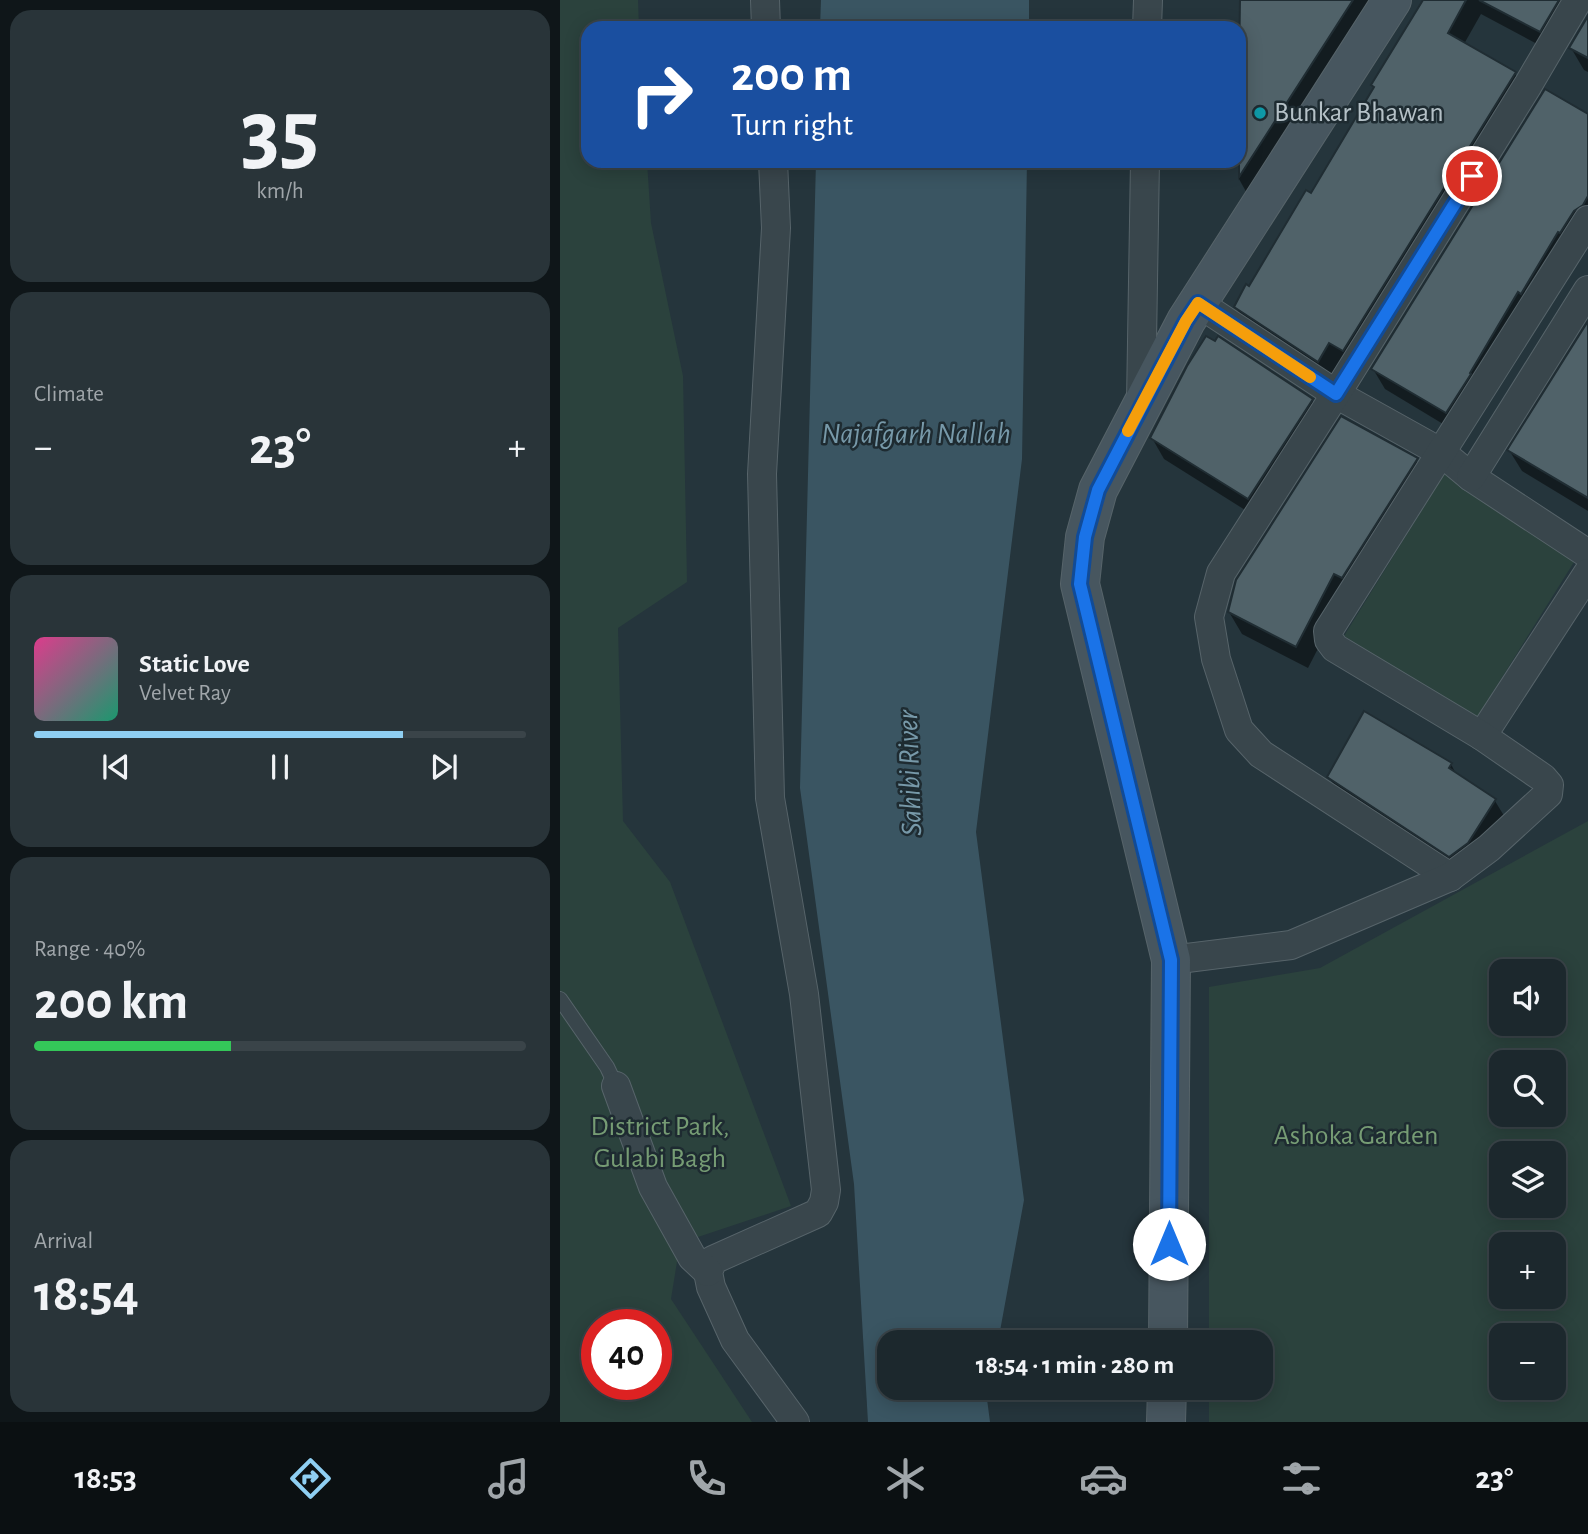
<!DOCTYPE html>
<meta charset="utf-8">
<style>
:root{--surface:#1c282d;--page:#293439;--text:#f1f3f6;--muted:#a0a6aa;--line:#3a4449;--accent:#8fcff2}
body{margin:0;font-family:"Alegreya Sans",sans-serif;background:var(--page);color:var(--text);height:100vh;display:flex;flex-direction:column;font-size:26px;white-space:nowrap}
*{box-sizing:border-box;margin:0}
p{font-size:23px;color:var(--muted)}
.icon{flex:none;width:38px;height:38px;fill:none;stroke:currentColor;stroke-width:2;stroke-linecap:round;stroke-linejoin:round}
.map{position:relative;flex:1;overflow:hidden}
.details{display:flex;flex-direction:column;gap:10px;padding:10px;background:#0f1619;width:560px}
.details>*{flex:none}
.top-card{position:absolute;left:21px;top:21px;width:665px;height:147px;border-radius:21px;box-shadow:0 4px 18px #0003,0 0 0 2px var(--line);background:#1a4fa0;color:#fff;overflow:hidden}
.buttons{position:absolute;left:929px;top:959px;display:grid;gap:14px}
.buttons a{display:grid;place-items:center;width:77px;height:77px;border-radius:14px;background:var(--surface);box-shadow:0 4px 18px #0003,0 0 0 2px var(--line);font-size:35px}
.speed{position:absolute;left:21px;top:1309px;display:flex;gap:14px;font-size:35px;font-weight:700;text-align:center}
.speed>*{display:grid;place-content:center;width:91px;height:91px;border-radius:50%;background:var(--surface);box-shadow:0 4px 18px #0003,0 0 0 2px var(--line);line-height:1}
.speed .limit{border:10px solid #d22;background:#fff;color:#111}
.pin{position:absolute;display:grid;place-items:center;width:60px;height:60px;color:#fff;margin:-30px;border:4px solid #fff;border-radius:50%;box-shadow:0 2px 7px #0007}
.me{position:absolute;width:77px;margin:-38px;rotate:0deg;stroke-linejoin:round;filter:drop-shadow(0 0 5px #0008)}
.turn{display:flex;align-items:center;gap:24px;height:147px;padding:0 35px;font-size:32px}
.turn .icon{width:91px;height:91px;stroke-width:2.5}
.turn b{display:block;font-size:49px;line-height:60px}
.big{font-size:52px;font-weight:700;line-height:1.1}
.details .tile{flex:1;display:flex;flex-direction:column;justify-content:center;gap:10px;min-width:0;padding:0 24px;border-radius:21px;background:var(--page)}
.details .dial{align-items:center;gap:0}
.dial b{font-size:91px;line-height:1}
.song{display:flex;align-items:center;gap:21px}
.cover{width:84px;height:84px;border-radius:10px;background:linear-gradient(135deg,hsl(330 70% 55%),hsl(160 70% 35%))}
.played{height:7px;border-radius:4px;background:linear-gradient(90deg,var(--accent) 75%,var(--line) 75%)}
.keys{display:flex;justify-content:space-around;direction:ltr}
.heat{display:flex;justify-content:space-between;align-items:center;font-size:38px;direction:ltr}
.charge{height:10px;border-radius:5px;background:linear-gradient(90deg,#34c759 40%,var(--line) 0)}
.trip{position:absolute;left:317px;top:1330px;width:396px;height:70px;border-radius:21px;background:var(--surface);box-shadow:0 4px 18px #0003,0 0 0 2px var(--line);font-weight:700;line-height:70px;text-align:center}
.tabs{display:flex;height:112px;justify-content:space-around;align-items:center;background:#0b1012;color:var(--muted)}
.tabs .icon{width:49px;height:49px}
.tabs .selected{color:var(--accent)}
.tabs b{font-size:32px;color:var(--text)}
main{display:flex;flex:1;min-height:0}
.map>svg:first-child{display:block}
.green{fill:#2b423d;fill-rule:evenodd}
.water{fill:#3a5562}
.shadow{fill:#0007}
.building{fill:#506269;stroke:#202d33;stroke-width:2}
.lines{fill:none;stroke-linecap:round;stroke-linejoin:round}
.lane-casing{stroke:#57646a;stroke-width:16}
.street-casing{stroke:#57646a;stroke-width:30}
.secondary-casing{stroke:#57646a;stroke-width:40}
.lane{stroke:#39464c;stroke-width:14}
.street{stroke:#39464c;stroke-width:28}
.secondary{stroke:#47565f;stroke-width:38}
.route-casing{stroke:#114b97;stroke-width:18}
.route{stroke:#1a73e8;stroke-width:12}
.slow{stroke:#f59e0b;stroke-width:12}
.culture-dot{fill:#0f9aa8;stroke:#1e2b31;stroke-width:2.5}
.labels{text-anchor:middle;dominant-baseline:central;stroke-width:5;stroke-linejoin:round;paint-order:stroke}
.poi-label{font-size:28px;fill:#b5c1c7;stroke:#1e2b31;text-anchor:start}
.park-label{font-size:28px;fill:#769c74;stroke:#1e2b31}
.water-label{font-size:30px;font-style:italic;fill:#7799a9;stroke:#1e2b31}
</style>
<main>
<section class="details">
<div class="tile dial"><b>35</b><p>km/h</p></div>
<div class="tile"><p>Climate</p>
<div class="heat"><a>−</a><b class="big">23°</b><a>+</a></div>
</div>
<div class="tile">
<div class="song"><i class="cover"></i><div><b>Static Love</b><p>Velvet Ray</p></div></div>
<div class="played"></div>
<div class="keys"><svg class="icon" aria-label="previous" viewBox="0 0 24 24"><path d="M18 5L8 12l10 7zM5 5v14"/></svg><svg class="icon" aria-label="pause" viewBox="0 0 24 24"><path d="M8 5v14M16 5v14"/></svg><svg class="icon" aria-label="next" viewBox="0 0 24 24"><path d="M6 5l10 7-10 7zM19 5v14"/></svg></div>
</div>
<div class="tile"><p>Range · 40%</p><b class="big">200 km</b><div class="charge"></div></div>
<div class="tile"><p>Arrival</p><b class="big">18:54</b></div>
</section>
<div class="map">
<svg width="1028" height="1422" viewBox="0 0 1028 1422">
<rect width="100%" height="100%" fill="#25353c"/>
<g class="green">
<path d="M0,0h78l1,28h-51v133h59l4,62 32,153 4,206 -69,46 5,193 47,61 121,324 -111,37 -9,56 81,123h-192zM37,1325h59v59h-59z"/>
<path d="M886,471l133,83 -103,165 -132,-83z"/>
<path d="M1028,821v601h-379v-34h51v-46h-51v-355l111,-19zM942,971h52v53h-52zM942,1062h52v53h-52zM942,1153h52v53h-52zM942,1244h52v53h-52zM942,1335h52v53h-52z"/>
</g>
<g class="water">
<path d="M261,0h208v28h-209z"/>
<path d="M256,161h211l-5,298 -46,373 48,368 -26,142h-109v46h100l-2,11 3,23h-122l-14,-238 -54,-396z"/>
</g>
<g class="shadow">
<path d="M682,0h145l-133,206 -15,-27z"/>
<path d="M865,0h154l-27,52 -71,-38 -17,30 51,30 12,20 -197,287 -83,-54 -11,-20 76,-111z"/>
<path d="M1028,19v53l-4,-2 -13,-22z"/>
<path d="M1028,116v113l-130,204 -73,-44 -12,-20z"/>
<path d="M1028,325v186l-66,-40 -13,-21z"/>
<path d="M655,344l97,56 12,22 -63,98 -97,-61 -12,-21z"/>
<path d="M856,460l13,21 -83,113 -38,74 -66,-34 -13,-22z"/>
<path d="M891,764l6,12 38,25 11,18 -45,55 -121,-79 -11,-18z"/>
</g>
<g class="building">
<path d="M680,0h113l-114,177v-113z"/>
<path d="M863,0h43l-18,33 68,39 -173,279 -14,-8 -11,19 -84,-55 12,-23 3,2 57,-96 5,3 63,-106 -3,-2z"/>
<path d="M919,0h80l-19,32z"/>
<path d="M1028,16v42l-19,-10z"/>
<path d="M985,89l43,25v82l-5,9 -9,6 -14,22 -2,-1 -37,62 -3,-2 -48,81 1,1 -25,39 -75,-44z"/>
<path d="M1028,321v177l-81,-48z"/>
<path d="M646,336l9,5 3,-5 95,63 -65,100 -98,-61 37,-72z"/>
<path d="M781,416l77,42 -76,120 -8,-4 -38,73 -68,-35 8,-32z"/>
<path d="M804,711l88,52 -3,5 47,31 -28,44 -19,14 -122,-80z"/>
</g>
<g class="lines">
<g class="lane-casing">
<path id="lane" d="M0,999l47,68 9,19"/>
</g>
<g class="street-casing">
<g id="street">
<path d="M205,0l1,28"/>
<path d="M587,28l1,-28"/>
<path d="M213,161l3,67 -14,246 8,324 34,196 22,196 -2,12 -6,11 -105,47 -5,12 3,15 24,53 60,82"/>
<path d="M638,303l138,91 106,59 29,24 117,77"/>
<path d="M581,403l4,-242"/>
<path d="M911,477l117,-187"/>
<path d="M922,736l106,-163"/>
<path d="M890,877l-189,-123 -22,-24 -23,-71 -7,-42 12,-44 125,-195 182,-293 50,-85"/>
<path d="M611,960l120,-15 159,-68 39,-29 59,-54 1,-9 -6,-7 -61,-42 -147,-88 -6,-8 -1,-9 260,-411"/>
<path d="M56,1086l37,101 39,70 16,15"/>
</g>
</g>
<g class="secondary-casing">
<g id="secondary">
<path d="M608,1342l3,-382 -91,-376 5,-47 13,-47 88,-169 206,-321"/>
<path d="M606,1422l1,-34"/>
</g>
</g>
<use href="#lane" class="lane"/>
<use href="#street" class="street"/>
<use href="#secondary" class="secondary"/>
</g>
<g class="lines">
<g class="route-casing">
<path id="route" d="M609,1244l2,-284 -91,-376 5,-47 13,-47 88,-169 12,-18 138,91 136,-218"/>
</g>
<use href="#route" class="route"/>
<path class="slow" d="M568,431l58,-110 12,-18 112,74"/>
</g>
<circle class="culture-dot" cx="700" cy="113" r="7"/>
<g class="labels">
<g class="poi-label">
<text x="714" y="113">Bunkar Bhawan</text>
</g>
<g class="park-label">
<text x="100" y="1127">District Park,<tspan x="100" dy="32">Gulabi Bagh</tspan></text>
<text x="796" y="1136">Ashoka Garden</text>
</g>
<g class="water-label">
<text x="356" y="434">Najafgarh Nallah</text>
<text transform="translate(350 773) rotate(-92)">Sahibi River</text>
</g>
</g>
</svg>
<div class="buttons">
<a><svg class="icon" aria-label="sound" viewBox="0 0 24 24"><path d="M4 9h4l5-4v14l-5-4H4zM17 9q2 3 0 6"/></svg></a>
<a><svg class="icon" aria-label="search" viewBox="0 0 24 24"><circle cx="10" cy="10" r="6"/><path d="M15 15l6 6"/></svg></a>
<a><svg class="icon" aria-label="layers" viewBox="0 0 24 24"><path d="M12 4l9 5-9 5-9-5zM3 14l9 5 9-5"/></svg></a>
<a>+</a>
<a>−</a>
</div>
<div class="speed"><div class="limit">40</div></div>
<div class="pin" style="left:912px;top:176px;background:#d93025"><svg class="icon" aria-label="arrive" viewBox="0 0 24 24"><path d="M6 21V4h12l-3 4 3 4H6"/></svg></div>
<svg class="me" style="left:609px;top:1244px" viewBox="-20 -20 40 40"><circle r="19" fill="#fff"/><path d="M0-13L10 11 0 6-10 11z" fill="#1a73e8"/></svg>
<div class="trip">18:54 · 1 min · 280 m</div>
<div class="top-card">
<div class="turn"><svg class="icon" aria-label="right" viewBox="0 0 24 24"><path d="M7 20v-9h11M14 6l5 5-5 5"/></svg><div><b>200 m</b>Turn right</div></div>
</div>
</div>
</main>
<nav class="tabs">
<b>18:53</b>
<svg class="icon selected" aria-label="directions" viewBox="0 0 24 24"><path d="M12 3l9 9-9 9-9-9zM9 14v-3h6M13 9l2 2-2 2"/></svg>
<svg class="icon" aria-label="music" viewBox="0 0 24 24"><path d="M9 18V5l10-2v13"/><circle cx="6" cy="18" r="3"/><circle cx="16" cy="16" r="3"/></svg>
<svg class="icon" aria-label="phone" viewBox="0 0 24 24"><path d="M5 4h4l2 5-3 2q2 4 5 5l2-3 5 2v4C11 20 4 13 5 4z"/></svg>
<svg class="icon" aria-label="climate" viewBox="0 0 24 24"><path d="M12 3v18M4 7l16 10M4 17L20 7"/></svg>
<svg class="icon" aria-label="car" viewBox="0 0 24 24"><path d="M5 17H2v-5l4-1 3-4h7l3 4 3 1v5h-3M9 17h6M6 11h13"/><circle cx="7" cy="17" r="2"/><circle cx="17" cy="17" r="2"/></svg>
<svg class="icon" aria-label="filters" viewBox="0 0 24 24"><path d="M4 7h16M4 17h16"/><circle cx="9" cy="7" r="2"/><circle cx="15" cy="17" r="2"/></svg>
<b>23°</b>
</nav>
